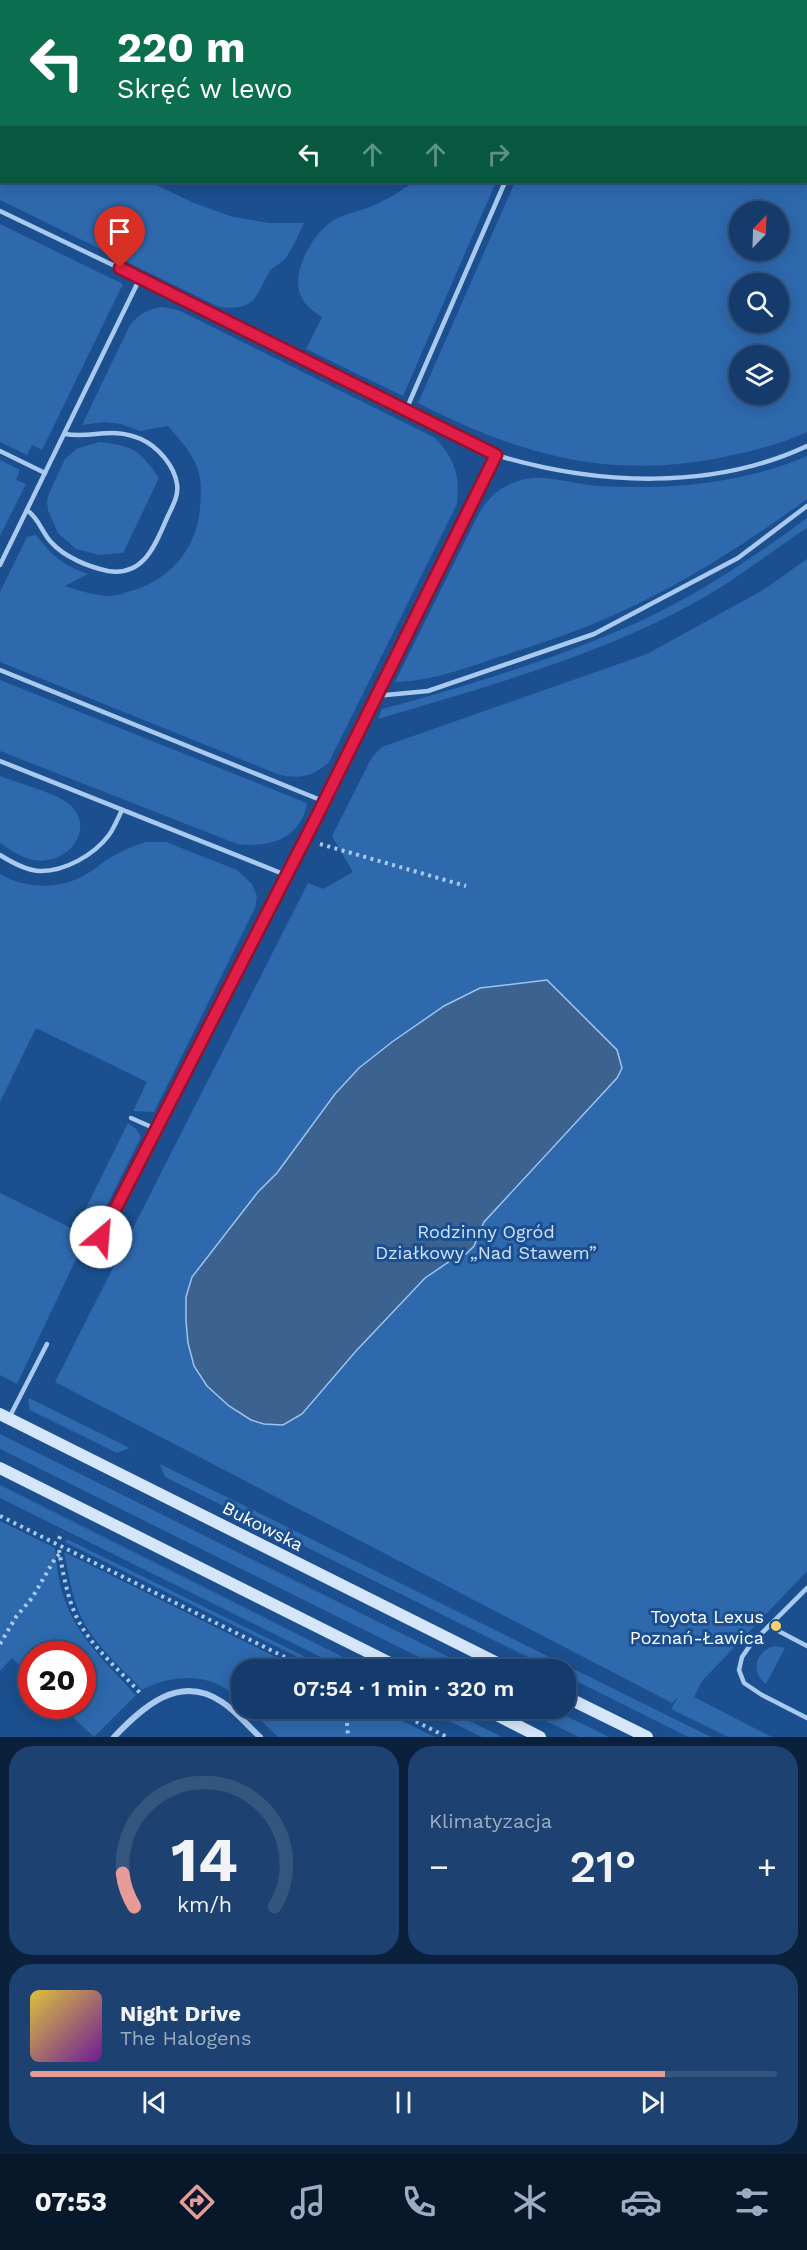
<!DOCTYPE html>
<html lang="pl">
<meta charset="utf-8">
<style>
:root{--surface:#143b6b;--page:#1d4271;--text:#f1f3f6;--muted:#9dadc1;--line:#33557e;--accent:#e69b98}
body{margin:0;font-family:"Work Sans",sans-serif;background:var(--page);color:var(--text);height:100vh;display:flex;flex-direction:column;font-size:22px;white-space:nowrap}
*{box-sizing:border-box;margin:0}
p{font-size:20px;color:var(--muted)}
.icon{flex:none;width:33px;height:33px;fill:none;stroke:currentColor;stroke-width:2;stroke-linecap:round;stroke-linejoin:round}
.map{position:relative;height:1737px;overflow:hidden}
.sheet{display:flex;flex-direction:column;gap:9px;padding:9px;background:#0b203b;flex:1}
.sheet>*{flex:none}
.top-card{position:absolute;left:0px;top:0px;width:807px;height:183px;box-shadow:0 3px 15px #0003,0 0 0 2px var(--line);background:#0b6e4f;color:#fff;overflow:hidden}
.needle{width:39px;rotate:23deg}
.controls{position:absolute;left:729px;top:201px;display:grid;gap:12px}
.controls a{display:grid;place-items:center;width:60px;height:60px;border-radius:50%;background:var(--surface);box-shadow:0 3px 15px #0003,0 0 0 2px var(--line);font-size:30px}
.speed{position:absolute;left:18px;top:1641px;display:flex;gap:12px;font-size:30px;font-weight:700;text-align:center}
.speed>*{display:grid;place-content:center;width:78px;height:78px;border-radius:50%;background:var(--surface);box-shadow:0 3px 15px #0003,0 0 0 2px var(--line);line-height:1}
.speed .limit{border:9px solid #d22;background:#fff;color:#111}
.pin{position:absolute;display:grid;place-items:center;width:51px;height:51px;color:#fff;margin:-62px -26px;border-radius:50% 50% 50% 0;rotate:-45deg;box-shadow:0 0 6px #0007}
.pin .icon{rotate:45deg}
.me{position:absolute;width:66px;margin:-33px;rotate:27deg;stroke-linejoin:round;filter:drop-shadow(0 0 4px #0008)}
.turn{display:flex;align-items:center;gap:21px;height:126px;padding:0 18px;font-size:27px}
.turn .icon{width:78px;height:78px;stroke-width:2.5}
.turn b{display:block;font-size:42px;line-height:51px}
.lanes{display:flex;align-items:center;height:57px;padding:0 18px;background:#0003;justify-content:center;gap:30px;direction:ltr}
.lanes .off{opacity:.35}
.big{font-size:45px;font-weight:600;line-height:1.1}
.sheet .widget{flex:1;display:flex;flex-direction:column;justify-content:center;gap:9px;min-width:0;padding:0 21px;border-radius:24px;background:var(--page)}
.sheet .dial{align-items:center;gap:0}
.dial svg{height:156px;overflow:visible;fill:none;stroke:var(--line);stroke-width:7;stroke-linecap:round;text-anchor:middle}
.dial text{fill:var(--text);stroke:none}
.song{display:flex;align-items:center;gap:18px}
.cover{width:72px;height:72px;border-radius:9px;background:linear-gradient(135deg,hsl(50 70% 55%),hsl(280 70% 35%))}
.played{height:6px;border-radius:3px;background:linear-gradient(90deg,var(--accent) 85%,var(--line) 85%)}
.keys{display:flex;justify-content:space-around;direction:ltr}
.heat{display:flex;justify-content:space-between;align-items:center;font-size:33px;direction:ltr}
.sheet .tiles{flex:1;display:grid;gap:9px;grid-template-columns:1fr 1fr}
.widget:last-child{grid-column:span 2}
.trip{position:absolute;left:231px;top:1659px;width:345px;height:60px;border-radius:24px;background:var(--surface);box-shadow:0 3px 15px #0003,0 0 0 2px var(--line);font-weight:600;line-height:60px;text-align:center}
.tabs{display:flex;height:96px;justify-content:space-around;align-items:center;background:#08182b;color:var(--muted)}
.tabs .icon{width:42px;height:42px}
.tabs .active{color:var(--accent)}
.tabs b{font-size:27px;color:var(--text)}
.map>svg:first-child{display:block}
.green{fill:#2e69ad;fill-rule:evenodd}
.water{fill:#3c6290;stroke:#9cc4f0;stroke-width:1.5}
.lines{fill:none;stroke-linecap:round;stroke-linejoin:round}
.taxiway{stroke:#8da7c7;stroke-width:72}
.path{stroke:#a9c9ee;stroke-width:4;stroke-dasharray:3 4.5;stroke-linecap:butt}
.service{stroke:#a9c9ee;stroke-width:4.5}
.minor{stroke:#a9c9ee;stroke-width:6}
.secondary{stroke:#d6e6fa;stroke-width:12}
.route-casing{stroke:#92132f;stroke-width:15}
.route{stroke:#e11d48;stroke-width:10}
.poi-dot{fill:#ffd166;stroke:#1b4f8f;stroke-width:2}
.labels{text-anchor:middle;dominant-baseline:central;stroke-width:6;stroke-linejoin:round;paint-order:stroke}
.park-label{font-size:18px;fill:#cfe3fa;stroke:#1b4f8f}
.street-label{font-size:18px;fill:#fff;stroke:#1b4f8f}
.poi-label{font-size:18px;fill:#fff;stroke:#1b4f8f;text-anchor:end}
</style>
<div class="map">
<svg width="807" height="1737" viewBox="0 0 807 1737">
<rect width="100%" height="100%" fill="#1b4f8f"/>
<g class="green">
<path d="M609,0h198v432c-28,13 -58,20 -88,26 -113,22 -201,-4 -301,-55l97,-221h291v-180l-198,-1zM740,212h38v38h-38zM740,284h38v38h-38zM740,356h38v38h-38z"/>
<path d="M3,182h147l44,21 39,14 36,6h35c-5,10 -10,23 -17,33 -4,7 -12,9 -17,15 -16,27 -14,40 -51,36l-219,-107v-15z"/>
<path d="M414,182h82l-93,214 -97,-47 16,-32c-9,-6 -18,-12 -22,-23 -8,-23 12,-59 31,-72 12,-8 26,-10 39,-15 16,-6 30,-16 44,-25z"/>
<path d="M0,224l123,60 -81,166 -10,-5 -5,10 -27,-13z"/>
<path d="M163,307l15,3 257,128c20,21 25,37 22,66l-128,258c-15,14 -28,17 -49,13l-280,-113v-70l27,-55 9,-2c17,22 27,30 52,39l-23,12c14,5 29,9 44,10 6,0 13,-2 18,-4 40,-9 70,-42 73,-84 1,-12 2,-29 -3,-41 -6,-16 -18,-28 -29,-41l-28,5 -19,-7 -17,-2 -22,3 48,-100c10,-12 18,-16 33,-18z"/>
<path d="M100,442c34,4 39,8 59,36l-36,75 -24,2 -23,-6 -18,-16 -10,-23 -1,-9 2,-8 16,-34 13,-11z"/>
<path d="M807,456v43c-60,44 -122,84 -191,115 -35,16 -74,29 -111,41 -36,12 -72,26 -110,27l84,-169c11,-17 22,-27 42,-33 25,-7 53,5 78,6 70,4 143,-2 208,-30z"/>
<path d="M0,460l20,10 -4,10 10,4 -26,52z"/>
<path d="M807,518v10c-35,23 -69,50 -106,71 -100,57 -214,87 -323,120l4,-10c81,-22 161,-46 238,-79 67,-28 129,-69 187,-112z"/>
<path d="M807,559v1012l-105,110 -8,16 78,40h-44l-57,-28 7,-12 -6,6 -617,-321 253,-499 15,6 30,-17 -21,-36 40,-79 10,-10 265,-93 116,-64z"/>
<path d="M0,680l307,123c-6,36 -38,45 -70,41l-237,-93z"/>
<path d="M0,776c16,6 51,16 65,25 35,24 4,66 -32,59 -13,-3 -22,-10 -33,-17z"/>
<path d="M146,842h20l71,28 15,14 5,12 -2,12 -101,204 -21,-1 14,-29 -111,-54 -36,74v-228c25,15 59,16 85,1 8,-4 15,-11 23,-16 12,-7 24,-13 38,-17z"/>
<path d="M128,1123l8,6 5,8 -42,84 -18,-3z"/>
<path d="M0,1193l75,37 8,6 1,6 -67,142 -17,-9z"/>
<path d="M29,1398l101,50 -13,5 -87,-43 -2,-9z"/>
<path d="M0,1434l473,235h-30l-443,-220z"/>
<path d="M160,1464l551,273h-23l-122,-61v-6l-14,-1 -387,-192z"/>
<path d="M0,1485l367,184h-22l-345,-171z"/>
<path d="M0,1521l55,27c5,73 34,97 81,147l-42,42 -33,-31h21v-52h-50l-1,23 -19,-19 -12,13z"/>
<path d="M67,1539l263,130h-8l-257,-127z"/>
<path d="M64,1552l236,117 -58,1 -1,31c-27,-28 -65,-29 -99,-11 -20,-22 -46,-44 -60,-71 -10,-20 -13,-44 -18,-67z"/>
<path d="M774,1646l11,2 -19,36c-16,-12 -11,-32 8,-38z"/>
<path d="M249,1709h129l57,28h-157z"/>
<path d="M424,1709h21l57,28h-20z"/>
<path d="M521,1709h31l57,28h-30z"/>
</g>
<path class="water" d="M547,980l70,70 5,18 -5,10 -133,144 -10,24 -8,8 -10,3 -31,21 -69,73 -54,63 -19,11 -19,-1 -13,-4 -22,-14 -22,-20 -13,-20 -6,-23 -2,-22v-24l6,-20 66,-85 19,-19 58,-79 24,-26 33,-26 52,-36 36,-18z"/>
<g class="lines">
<g class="taxiway">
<path d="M81,0v2"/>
<path d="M0,20l2,1"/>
</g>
<g class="path">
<path d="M320,844l146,42"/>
<path d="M0,1516l311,154"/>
<path d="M59,1539l3,-7"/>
<path d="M59,1550c4,23 8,47 18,68 14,29 42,51 63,75"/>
<path d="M0,1644l16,-27 16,-19 24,-41 4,-3"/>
<path d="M346,1708l2,29"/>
<path d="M389,1708l58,29"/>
</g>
<g class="service">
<path d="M0,211l140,67 356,177c99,30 215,36 311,-9"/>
<path d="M406,410l99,-228"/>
<path d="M0,451l45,22"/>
<path d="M27,510c13,10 14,21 24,32 13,15 38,25 57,29 36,6 47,-26 59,-53 5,-11 12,-22 10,-34 -3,-19 -19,-37 -36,-45 -30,-13 -48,0 -76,-5"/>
<path d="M0,565l140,-287"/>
<path d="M0,670l323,131"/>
<path d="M375,696l53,-5 166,-57 144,-76 69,-52"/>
<path d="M0,761l286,114"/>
<path d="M0,855c11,7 26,15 39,16 25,1 55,-16 70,-36 5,-7 9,-17 13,-25"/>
<path d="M131,1118l25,11"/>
<path d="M101,1237l216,-421 179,-361"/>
<path d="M10,1416l37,-72"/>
<path d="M807,1588l-56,56 -9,13 -3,13 5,13 18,12 45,23"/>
<path d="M769,1626l38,20"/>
</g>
<path class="minor" d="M114,1737c29,-30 65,-64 108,-35 14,9 26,24 38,35"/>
<g class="secondary">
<path d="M0,1414l511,256"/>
<path d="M0,1468l404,202"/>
<path d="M566,1697l81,40"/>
<path d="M483,1708l57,29"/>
</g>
</g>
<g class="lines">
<g class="route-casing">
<path id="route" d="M101,1237l216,-421 179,-361 -376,-187"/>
</g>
<use href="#route" class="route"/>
</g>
<circle class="poi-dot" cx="776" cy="1626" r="6"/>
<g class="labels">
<g class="park-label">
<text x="486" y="1231">Rodzinny Ogród<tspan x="486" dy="21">Działkowy „Nad Stawem”</tspan></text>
</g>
<g class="street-label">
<text transform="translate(263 1526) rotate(27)">Bukowska</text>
</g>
<g class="poi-label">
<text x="764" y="1616">Toyota Lexus<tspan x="764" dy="21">Poznań-Ławica</tspan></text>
</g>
</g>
</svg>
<div class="controls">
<a><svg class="needle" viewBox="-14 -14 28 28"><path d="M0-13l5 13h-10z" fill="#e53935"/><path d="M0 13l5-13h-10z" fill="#9dadc1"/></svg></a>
<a><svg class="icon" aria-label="search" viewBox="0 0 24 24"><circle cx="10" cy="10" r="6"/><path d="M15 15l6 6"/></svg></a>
<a><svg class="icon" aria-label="layers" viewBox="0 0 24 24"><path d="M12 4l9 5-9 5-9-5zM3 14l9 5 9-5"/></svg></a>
</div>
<div class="speed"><div class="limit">20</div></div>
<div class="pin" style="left:120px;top:268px;background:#d93025"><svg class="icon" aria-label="arrive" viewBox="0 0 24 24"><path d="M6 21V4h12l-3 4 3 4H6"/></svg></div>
<svg class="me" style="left:101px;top:1237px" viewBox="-20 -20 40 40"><circle r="19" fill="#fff"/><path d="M0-13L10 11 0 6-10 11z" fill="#e11d48"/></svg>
<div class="trip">07:54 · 1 min · 320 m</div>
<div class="top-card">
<div class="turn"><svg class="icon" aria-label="left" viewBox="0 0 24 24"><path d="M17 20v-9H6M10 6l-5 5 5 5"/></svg><div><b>220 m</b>Skręć w lewo</div></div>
<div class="lanes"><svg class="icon" aria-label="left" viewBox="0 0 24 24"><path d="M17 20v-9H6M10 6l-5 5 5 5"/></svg><svg class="icon off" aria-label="ahead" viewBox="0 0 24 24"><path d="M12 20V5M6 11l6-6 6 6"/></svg><svg class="icon off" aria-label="ahead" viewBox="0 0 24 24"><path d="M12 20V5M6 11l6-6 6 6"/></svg><svg class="icon off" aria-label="right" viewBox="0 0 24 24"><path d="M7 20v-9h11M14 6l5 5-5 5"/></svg></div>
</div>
</div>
<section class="sheet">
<div class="tiles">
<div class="widget dial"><svg viewBox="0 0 100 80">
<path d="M14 69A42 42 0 1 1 86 69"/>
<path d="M14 69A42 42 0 0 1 8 52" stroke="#e69b98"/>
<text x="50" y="56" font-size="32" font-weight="700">14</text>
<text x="50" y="72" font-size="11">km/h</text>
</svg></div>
<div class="widget"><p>Klimatyzacja</p>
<div class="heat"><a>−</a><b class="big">21°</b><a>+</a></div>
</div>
<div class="widget">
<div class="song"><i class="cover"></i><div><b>Night Drive</b><p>The Halogens</p></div></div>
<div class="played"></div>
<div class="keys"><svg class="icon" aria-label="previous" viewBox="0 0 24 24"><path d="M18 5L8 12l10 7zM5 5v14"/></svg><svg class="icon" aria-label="pause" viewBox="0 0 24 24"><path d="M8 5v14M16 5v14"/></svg><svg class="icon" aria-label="next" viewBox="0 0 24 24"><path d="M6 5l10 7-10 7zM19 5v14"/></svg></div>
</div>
</div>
</section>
<nav class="tabs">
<b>07:53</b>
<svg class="icon active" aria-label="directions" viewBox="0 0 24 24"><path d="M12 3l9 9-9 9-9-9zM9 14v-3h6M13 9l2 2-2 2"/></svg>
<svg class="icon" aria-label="music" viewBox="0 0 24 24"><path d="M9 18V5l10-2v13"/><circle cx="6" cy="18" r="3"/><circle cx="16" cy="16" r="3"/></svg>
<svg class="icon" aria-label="phone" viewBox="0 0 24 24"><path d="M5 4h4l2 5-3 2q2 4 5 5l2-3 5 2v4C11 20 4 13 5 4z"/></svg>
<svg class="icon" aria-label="climate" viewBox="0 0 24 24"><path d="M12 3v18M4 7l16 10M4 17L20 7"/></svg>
<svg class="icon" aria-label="car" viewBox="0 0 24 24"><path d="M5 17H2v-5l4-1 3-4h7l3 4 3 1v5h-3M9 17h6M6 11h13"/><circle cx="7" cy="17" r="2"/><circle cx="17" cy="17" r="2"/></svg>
<svg class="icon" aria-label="filters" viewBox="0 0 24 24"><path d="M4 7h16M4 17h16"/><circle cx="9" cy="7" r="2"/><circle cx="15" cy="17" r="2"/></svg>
</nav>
